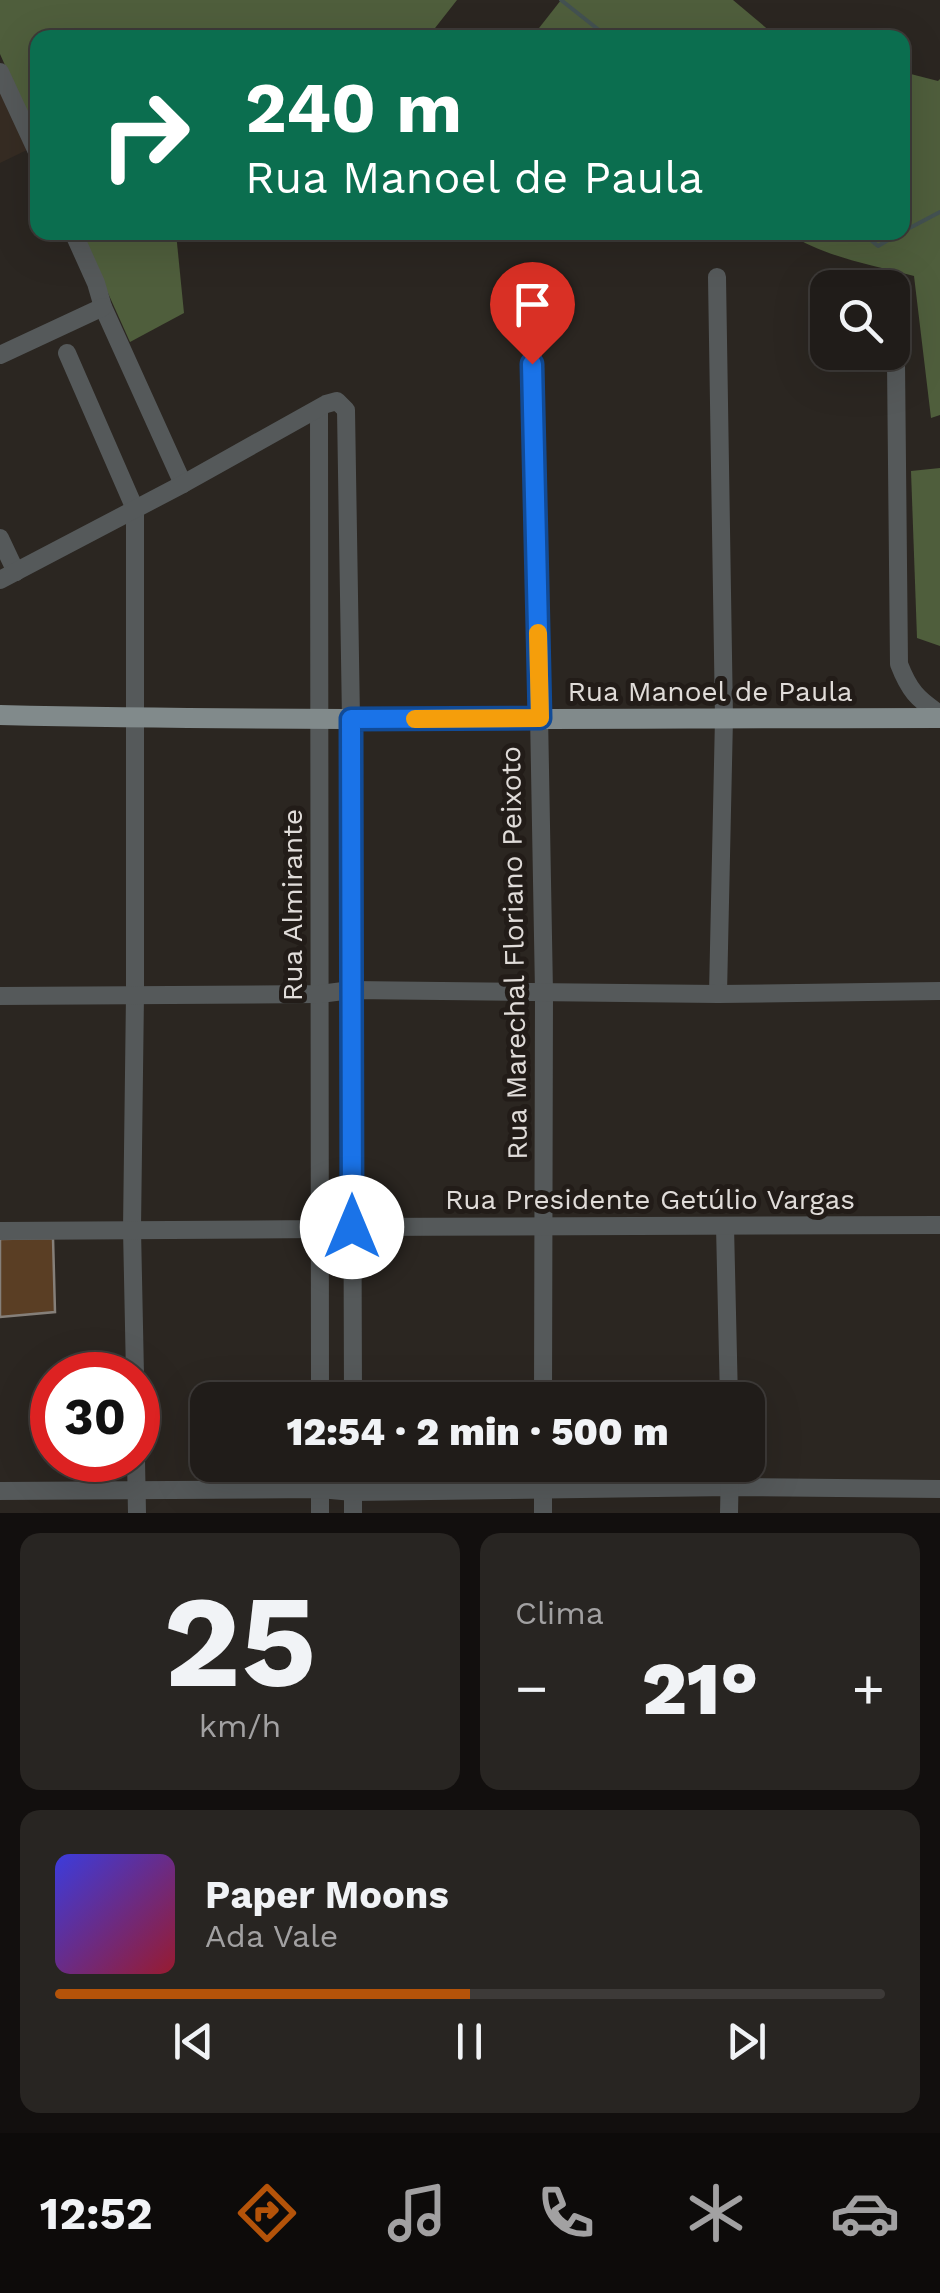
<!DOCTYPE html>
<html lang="pt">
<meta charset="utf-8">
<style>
:root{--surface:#201c19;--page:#282522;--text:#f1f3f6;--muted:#a2a1a2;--line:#3d3a38;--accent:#b45309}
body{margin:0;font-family:"Work Sans",sans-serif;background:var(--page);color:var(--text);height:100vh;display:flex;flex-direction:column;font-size:38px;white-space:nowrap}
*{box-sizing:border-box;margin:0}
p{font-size:32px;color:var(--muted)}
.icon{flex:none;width:55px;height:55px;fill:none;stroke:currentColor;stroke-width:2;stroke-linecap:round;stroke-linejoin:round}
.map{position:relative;height:1513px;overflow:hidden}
.panel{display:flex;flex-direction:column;gap:20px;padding:20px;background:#120f0e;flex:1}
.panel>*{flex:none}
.hud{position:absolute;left:30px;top:30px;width:880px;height:210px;border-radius:20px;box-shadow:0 10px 40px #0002,0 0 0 2px var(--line);background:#0b6e4f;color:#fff;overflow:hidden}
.tools{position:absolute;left:810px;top:270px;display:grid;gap:20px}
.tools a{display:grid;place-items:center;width:100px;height:100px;border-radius:20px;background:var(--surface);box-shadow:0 10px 40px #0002,0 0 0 2px var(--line);font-size:50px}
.speed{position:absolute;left:30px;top:1352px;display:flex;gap:20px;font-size:50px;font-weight:700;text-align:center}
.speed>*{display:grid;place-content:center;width:130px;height:130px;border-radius:50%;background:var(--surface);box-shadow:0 10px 40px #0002,0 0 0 2px var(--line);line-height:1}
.speed .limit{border:15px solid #d22;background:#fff;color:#111}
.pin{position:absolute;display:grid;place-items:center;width:85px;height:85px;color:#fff;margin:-102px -42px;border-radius:50% 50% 50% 0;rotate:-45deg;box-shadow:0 0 10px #0007}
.pin .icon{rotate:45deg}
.me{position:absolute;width:110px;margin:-55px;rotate:0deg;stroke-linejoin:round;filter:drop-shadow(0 0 8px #0008)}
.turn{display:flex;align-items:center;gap:35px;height:210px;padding:0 50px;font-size:45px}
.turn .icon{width:130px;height:130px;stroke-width:2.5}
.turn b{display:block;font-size:70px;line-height:85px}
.big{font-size:75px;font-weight:800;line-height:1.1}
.panel .widget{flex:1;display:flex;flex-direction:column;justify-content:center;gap:15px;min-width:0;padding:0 35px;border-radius:20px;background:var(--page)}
.panel .dial{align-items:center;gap:0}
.dial b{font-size:130px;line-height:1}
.song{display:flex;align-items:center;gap:30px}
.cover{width:120px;height:120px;border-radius:15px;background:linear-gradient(135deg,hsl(240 70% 55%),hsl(350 70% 35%))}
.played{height:10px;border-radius:5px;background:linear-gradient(90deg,var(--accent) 50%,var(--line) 50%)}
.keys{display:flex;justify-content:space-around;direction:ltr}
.heat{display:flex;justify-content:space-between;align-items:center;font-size:55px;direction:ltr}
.panel .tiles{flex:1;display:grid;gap:20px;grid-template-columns:1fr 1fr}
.widget:last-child{grid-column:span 2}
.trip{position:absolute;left:190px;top:1382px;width:575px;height:100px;border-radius:20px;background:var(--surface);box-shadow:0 10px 40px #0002,0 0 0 2px var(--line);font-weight:800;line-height:100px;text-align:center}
.tabs{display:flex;height:160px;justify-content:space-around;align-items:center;background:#0d0b0a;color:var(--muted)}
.tabs .icon{width:70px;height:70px}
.tabs .current{color:var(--accent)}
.tabs b{font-size:45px;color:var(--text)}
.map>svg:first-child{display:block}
.built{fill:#362c23}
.forest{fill:#4f5e3c}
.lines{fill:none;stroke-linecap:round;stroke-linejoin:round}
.stream{stroke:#435151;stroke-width:4}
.building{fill:#5a3e24;stroke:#857f79;stroke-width:2.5}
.minor{stroke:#55595a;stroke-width:18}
.major{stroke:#818a8b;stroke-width:20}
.route-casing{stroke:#114b97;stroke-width:25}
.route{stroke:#1a73e8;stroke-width:18}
.slow{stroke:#f59e0b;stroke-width:18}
.labels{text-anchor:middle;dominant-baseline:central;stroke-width:10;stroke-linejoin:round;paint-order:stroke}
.street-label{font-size:28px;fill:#e0dcd9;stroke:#221c18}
</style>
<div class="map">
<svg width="940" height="1513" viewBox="0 0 940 1513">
<rect width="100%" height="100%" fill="#2b2621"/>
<path class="built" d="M0,88l29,61 -29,14z"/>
<g class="forest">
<path d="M0,0h457l-29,37 -390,1 -1,99 -37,-83z"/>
<path d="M561,0h172l44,37h-245z"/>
<path d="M903,72l35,9 2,-2v336l-9,3 -17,-142c-40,-11 -92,-19 -125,-43l113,-1z"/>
<path d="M81,233h95l8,80 -54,29z"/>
<path d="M940,468v178l-23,-8 -6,-167z"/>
</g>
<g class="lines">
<g class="stream">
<path d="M561,0l48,38"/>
<path d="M861,232l17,14 24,-14"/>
<path d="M902,232l38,-20"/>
</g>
</g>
<path class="building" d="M53,1238l2,74 -55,5v-78z"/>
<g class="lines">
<g class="minor">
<path d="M0,72l38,82"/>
<path d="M73,232l23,51 7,24 80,177"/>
<path d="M717,277l7,441 -6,276"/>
<path d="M532,325l12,667 -1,408"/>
<path d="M67,353l68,156v485l-3,235 3,146"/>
<path d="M0,355l103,-48"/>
<path d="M896,363l3,301c10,26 18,35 41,50"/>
<path d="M319,410l1,990"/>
<path d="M0,538l16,34"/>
<path d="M0,580l183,-96 143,-80 11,-3 9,9 5,309 2,681"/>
<path d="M0,996l320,-2 31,-4 367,4 222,-3"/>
<path d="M725,1226l4,174"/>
<path d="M0,1231l320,-2 32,-2 588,-2"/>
<path d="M136,1460l1,53"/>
<path d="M320,1465v48"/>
<path d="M353,1465v48"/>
<path d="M543,1465v48"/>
<path d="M0,1491l320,-2 33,3 378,-5 209,2"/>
<path d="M729,1513l1,-48"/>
</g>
<path class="major" d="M0,715c313,7 627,3 940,3"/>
</g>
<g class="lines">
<g class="route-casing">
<path id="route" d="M352,1227l-1,-508 189,-1 -8,-354"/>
</g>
<use href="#route" class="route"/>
<path class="slow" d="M415,719l125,-1 -2,-85"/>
</g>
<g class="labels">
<g class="street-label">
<text x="710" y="691">Rua Manoel de Paula</text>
<text transform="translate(292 905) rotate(-90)">Rua Almirante</text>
<text transform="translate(514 953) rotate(-91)">Rua Marechal Floriano Peixoto</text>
<text x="650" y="1199">Rua Presidente Getúlio Vargas</text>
</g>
</g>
</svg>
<div class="tools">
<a><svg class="icon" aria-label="search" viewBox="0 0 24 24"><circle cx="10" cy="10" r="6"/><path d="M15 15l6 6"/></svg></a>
</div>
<div class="speed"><div class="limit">30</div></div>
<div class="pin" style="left:532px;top:364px;background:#d93025"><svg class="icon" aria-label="arrive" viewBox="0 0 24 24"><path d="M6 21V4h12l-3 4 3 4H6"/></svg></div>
<svg class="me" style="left:352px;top:1227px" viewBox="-20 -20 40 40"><circle r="19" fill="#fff"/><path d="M0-13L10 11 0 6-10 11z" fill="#1a73e8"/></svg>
<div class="trip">12:54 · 2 min · 500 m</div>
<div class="hud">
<div class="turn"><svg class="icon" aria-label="right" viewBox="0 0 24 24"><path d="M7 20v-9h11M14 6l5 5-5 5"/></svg><div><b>240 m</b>Rua Manoel de Paula</div></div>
</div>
</div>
<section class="panel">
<div class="tiles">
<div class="widget dial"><b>25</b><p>km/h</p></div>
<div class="widget"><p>Clima</p>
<div class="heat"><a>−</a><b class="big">21°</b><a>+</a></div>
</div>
<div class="widget">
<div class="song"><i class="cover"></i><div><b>Paper Moons</b><p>Ada Vale</p></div></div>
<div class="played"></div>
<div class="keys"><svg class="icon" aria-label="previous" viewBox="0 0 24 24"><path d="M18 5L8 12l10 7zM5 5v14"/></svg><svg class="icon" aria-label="pause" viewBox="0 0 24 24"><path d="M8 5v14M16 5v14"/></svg><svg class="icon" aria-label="next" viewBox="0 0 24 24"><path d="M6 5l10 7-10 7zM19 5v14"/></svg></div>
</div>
</div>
</section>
<nav class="tabs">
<b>12:52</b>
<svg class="icon current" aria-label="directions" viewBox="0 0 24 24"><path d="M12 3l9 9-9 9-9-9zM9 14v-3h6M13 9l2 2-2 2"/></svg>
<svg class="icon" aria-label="music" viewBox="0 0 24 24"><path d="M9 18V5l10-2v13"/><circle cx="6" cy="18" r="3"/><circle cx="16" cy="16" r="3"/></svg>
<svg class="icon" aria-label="phone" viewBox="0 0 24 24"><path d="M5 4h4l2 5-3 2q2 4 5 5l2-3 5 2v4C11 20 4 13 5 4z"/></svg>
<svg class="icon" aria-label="climate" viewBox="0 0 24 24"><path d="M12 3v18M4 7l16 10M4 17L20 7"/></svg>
<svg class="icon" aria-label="car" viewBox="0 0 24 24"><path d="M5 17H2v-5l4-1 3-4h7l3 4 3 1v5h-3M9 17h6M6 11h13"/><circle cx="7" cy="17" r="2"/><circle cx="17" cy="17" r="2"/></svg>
</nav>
